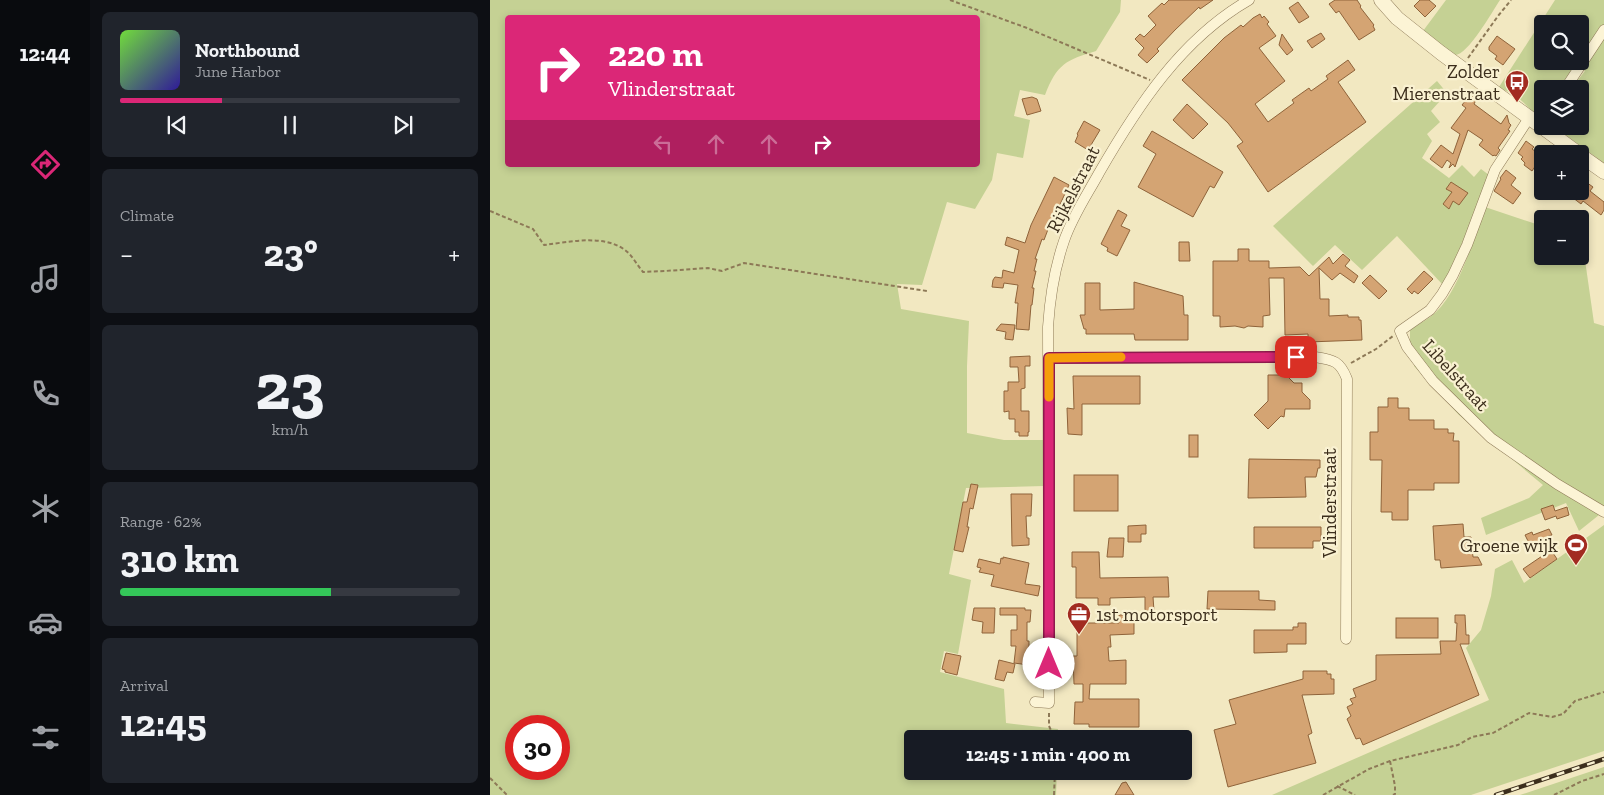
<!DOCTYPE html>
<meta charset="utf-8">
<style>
:root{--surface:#171b24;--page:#20242c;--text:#f1f3f6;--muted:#9ea1a6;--line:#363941;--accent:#db2777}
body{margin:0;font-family:"Zilla Slab",serif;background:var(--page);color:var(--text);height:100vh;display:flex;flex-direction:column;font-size:19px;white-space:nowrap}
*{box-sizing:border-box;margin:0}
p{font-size:16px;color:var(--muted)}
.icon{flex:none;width:28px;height:28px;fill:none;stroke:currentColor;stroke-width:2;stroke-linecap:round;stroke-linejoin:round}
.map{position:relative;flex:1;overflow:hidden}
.panel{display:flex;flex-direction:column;gap:12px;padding:12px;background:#0d0f14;width:400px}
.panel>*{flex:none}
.banner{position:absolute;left:15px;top:15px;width:475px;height:152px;border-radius:5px;box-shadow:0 2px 8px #0003;background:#db2777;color:#fff;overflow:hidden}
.fabs{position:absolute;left:1044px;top:15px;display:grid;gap:10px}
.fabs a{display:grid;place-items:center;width:55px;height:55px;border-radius:5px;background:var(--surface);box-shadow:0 2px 8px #0003;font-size:25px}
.speed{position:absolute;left:15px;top:715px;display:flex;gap:10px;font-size:25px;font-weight:700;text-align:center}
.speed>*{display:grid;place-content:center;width:65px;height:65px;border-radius:50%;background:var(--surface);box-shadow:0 2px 8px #0003;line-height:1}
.speed .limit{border:8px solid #d22;background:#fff;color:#111}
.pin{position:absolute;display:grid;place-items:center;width:42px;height:42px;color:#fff;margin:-21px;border-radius:10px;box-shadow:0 2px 8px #0006}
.me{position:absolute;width:55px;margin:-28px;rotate:0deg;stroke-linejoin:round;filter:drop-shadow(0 0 4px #0008)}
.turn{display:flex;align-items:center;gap:18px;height:105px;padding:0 20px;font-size:22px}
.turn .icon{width:65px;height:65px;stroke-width:2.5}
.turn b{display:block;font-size:35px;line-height:42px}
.lanes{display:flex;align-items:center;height:48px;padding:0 20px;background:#0003;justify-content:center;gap:25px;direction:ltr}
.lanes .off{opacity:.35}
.big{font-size:38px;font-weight:700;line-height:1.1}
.panel .tile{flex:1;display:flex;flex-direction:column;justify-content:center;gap:8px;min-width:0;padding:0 18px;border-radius:8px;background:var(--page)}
.panel .dial{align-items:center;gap:0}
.dial b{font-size:65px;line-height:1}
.song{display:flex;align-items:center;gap:15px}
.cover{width:60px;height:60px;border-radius:8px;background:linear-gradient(135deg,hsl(100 70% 55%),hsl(250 70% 35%))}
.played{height:5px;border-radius:2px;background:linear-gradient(90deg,var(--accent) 30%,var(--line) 30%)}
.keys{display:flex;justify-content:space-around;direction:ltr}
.heat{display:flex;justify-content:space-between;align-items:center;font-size:28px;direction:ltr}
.charge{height:8px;border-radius:4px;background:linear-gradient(90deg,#34c759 62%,var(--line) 0)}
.trip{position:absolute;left:414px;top:730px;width:288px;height:50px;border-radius:5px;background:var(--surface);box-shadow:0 2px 8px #0003;font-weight:700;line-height:50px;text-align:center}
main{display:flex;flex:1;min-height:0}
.tab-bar{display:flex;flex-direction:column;width:90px;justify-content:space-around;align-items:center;background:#090b0e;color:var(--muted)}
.tab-bar .icon{width:35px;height:35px}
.tab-bar .active{color:var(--accent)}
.tab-bar b{font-size:22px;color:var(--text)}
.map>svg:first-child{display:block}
.green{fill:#c5d194;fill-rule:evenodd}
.building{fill:#d4a473;stroke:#8f633a}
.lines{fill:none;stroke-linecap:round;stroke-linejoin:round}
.minor-casing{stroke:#8d7957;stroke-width:11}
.tertiary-casing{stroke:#8d7957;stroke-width:15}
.path{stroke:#8d7957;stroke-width:2;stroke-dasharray:4 2.5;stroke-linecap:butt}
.minor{stroke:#fcf4d5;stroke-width:10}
.tertiary{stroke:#fcf4d5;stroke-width:14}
.rail-casing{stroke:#3c2e1c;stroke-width:4.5}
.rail{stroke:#f9f1d1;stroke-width:2.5;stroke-dasharray:8;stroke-linecap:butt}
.route-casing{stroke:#8e194d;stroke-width:12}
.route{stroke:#db2777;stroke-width:9}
.slow{stroke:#f59e0b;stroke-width:9}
.labels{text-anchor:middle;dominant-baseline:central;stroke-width:4.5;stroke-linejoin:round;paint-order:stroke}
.poi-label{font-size:19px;fill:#3c2e1c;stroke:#f9f1d1;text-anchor:end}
.street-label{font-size:19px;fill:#3c2e1c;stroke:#f9f1d1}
</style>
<main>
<nav class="tab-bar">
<b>12:44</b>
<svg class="icon active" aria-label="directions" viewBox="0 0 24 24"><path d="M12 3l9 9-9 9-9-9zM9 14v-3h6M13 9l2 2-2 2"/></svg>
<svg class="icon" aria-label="music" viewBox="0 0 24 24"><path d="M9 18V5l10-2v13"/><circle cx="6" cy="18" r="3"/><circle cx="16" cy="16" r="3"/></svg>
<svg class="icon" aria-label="phone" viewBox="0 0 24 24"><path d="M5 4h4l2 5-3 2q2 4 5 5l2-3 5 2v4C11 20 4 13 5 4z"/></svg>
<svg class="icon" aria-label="climate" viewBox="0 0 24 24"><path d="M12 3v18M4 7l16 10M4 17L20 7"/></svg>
<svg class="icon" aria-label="car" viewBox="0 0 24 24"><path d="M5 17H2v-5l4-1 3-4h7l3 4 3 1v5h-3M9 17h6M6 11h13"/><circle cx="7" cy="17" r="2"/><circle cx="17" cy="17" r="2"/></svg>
<svg class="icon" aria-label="filters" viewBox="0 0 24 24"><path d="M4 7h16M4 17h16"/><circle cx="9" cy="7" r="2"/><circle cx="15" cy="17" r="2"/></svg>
</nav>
<section class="panel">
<div class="tile">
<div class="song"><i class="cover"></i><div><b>Northbound</b><p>June Harbor</p></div></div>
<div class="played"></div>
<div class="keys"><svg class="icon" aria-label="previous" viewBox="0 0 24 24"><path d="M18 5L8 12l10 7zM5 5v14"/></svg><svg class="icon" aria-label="pause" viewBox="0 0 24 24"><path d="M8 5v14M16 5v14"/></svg><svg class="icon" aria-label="next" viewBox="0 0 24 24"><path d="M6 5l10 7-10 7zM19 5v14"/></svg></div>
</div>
<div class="tile"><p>Climate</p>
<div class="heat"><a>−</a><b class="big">23°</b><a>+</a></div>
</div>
<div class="tile dial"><b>23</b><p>km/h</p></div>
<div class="tile"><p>Range · 62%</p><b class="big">310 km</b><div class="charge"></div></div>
<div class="tile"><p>Arrival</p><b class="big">12:45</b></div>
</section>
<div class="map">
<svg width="1114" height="795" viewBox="0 0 1114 795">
<rect width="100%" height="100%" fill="#f2e8c1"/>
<g class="green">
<path d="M0,0h631l-1,12 -24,39c-30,9 -39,13 -51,44l-25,-5 -6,26 16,4 -7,38 -26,-5 -5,27 -17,29 -28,-7 -25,83 -25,-1 4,25 68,12 -2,45v67l37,7h39l1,46 -78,2 -17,86 22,6 -13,74 -14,-3 -4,21 64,17 2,34 52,6 -1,10h-145v32h145l-1,24h-566zM18,18h470v147h-470zM26,726h43v43h-43z"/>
<path d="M956,0h54c-8,12 -32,55 -45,55l-32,-24z"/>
<path d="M1065,0h49v163l-51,-37h27v-37h-9l14,-18 -10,-6 -16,24h-17v24l-3,4c-10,-7 -15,-16 -25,-22 -5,-4 -10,-4 -15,-8zM1052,24h38v37h-38z"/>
<path d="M947,81l10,12 -16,18 9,11 -13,12 5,7 -10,17 27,20 13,-13 12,12 7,-8 8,6 -18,50 -28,60 -46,-49 -35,34 -27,-25 -22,21 -40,-40z"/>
<path d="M995,207l57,19v30h38v-17h2l12,84 10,3v185l-25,20 -13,-28 -80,32 -5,-17 48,-20 14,-13 -84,-70 -45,-49 6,-7 -10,-13v-16c8,-6 19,-11 26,-18 24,-23 37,-73 49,-105z"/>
<path d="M1114,525v226l-133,44h-199l217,-95 -23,-52 15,-18 10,-34 4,-27 17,-9 12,23z"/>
<path d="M1114,767v28h-84z"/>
</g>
<g class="building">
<path d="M679,0h44l-13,9 -1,-2 -24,23 -18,19 2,2 -12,12 -9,-8 6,-7 -9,-9 5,-5 4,3 12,-12 -8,-9 14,-13 2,2z"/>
<path d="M845,0h22l4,6 -1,1 14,18 -1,1 2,4 -16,10 -20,-29 -3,2 -7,-9z"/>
<path d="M930,0h9l7,6 -11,11 -11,-11z"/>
<path d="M808,2l11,15 -10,6 -10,-15z"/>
<path d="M770,14l2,4 2,-2 5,6 -2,2 9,12 -17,12 26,33 -30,23 13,18 26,-19 -2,-3 17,-12 2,3 17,-12 -2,-3 22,-16 7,10 -17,12 28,40 -98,70 -31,-46 6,-4 -15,-19 -46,-43 42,-42 17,-13 2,2 10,-9z"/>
<path d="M831,33l4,6 -13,9 -5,-7z"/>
<path d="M792,34l11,16 -6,5 -8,-10z"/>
<path d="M1007,36l18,13 -12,16 -8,-6 2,-3 -8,-6v-3z"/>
<path d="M980,95l6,5 -2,4 27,20 6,-9 2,8 2,2 -3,5 2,1 -12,17 2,2 -4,6 -2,-1 -1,1 -14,-11 4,-5 -15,-10 -13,37 -2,-3 -4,4 2,-5 -4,-3 -5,8 -12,-9 11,-14 12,9 7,-20 -9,-6 15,-20 -4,-3z"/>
<path d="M542,97l5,2 4,12 -14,4 -5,-16z"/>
<path d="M697,104l21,20 -15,15 -20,-19z"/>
<path d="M594,121l16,9 -12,20 -13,-8 3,-7 -1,-1z"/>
<path d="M662,131l71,41 -9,16 -4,-2 -17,31 -55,-30 18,-33 -13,-8z"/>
<path d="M1036,141l8,6 -2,2 10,7 -10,15 -8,-6 1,-2 -4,-4 2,-2 -5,-4z"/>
<path d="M1016,170l10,8 -5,7 10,8 -8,11 -19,-13 7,-12 -1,-1z"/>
<path d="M564,177l15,8 -18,39h-1l-6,16 -2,-1 -7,20h2l-3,12h2l-4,17h2l-2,17h-1l-2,25 -13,-1 2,-26h-3l3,-18 -14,-2 -1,5 -11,-1 1,-7 2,-3 7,1 1,-8 11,3 5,-23 -14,-5 2,-8 18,6 6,-18z"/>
<path d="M961,182l17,11 -9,12 -6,-4 -4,8 -6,-5 9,-12 -6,-3z"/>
<path d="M1096,182l7,5 -3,4 14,11v8l-3,5 -18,-14 -2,3 -17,-13h16z"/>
<path d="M628,210l9,5 -6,11 9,4 -13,26 -10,-5 1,-3 -7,-4z"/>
<path d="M689,242h10l1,19h-11z"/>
<path d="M748,249h11v12h20v7l31,-1 9,9 20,-19 4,7 10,-10 7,6 -5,6 13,10 -4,7 -14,-10 -8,7 -13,-12 1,31h9v17l19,-1v2h11v3h2l1,20 -54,2v-8l-23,1 -1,-57h-15l1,37 -7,1v11l-15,-1 -4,2 -9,-2 -15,1v-11h-7v-55h25z"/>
<path d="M934,271l9,8 -15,15 -4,-3 -2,3 -5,-5z"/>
<path d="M880,275l17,16 -8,8 -17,-16z"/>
<path d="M644,282l49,14 1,19h4v25h-53l-1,-6h-48v-5h-2l-4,-14h5v-32h15v27l34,-1z"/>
<path d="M511,324l14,1 -2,15 -8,-1 1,-7 -10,-2z"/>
<path d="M540,356v10h-5v22l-4,1v22h8v21h-1v4h-9v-4h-4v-13h-6v-8l-5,1v-21h4v-9h11l-1,-15h-8v-10z"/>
<path d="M778,375h18l8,8h8v9l8,8v9h-25l-1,8 -3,-1 -13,13 -14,-14 14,-14z"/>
<path d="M583,376h67v28h-58v31l-14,-1 -1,-26 7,1z"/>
<path d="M898,398h10v10h11v12h25v9h14v4h6l-1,8h6v42h-25v7h-26v30h-16v-8h-11l1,-52h-12v-28h8v-25h10z"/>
<rect x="699" y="435" width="9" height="22"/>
<path d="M759,459l71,1v8h-2l-2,9h-11l1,20 -58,1z"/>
<rect x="584" y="475" width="44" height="36"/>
<path d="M481,484l7,1 -5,24 -3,-1 -3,19h2l-6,25 -9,-2 9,-48h4z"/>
<path d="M521,494h21l-1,22h-5l1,22h2v7l-17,1z"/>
<path d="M1063,505l2,6 12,-4 2,8 -12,4 -1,-3 -11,4 -4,-11z"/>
<path d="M973,524l1,13h7l2,20h5l4,8 -41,3 -1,-8h-5l-2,-34z"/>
<path d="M656,525v9h-5v8h-13v-16z"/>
<path d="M764,527h67v14h-8v7h-59z"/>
<path d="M1059,529l3,6 -4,1 1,2 -19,7 -5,-10 7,-3 1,3z"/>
<path d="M619,538h15l-1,19h-16z"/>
<path d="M1061,550l6,9 -27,19 -7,-9z"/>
<path d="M582,552h27l1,26 68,-1 1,20h-16l1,14h-9v-14l-35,1v7h-12v-7h-22v-31h-4z"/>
<path d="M513,557l26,6 -4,21 15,2 -2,10 -47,-10 3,-11 -15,-3 2,-4 -4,-1 2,-8 21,5 1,-6 2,1z"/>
<path d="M718,591h51v9l16,1v9l-68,-1z"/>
<path d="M484,608h21l-1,25h-12l1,-11 -11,-2z"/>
<path d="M510,608h25v2h6l-1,12h-3v19h2v14l8,1 -1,10 -22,-3 2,-17h-5v-16h6v-15h-17z"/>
<path d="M629,615h15v19l-24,1 1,12h-3l1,14 17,-1v24h-36l-1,15h50v28h-50v-3h-15l1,-22h8v-18h-9l-1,-28h4v-33h42z"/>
<path d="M965,615h10l1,20h3v9h-9l19,51 -116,50 -3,-7 -4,1 -9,-20 4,-3 -4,-9 6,-3 -3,-5 6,-2 -3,-8 23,-9v-25l65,-1 -1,-13h16l1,-18h-2z"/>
<rect x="906" y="618" width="42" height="20"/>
<path d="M808,623h8v21h-19v8l-33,1v-23h39v-3h5z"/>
<path d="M456,653l15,3 -4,19 -12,-3v-2l-3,-1z"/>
<path d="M509,660l16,4 -2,9 -6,-1 -3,9 -9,-2z"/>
<path d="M813,671h24v3h4v5h3v15l-32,1 10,38 -4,2 8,28 -88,24 -14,-57 22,-6 -7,-24 74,-21z"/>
<path d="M636,782l8,13h-19l7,-12z"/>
</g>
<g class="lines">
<g class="minor-casing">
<g id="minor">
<path d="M1075,89l39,-59"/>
<path d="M1039,118l-34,52 -28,75 -14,30 -11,19 -12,16 -30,21 7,16 26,34 58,57 66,46 47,28"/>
<path d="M559,358l266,-1c19,3 25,4 32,22l-1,260"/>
<path d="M545,702l14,1 -1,-376c2,-31 6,-57 16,-86 8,-24 23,-46 35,-68 38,-66 82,-134 150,-173"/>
</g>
</g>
<g class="tertiary-casing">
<g id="tertiary">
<path d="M891,0l16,18 44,35 138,101"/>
<path d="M1090,155l24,17"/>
</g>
</g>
<g class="path">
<path d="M460,0l77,28 123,52"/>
<path d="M978,58l30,-42 13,-16"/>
<path d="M0,211l43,18 11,16c25,-3 59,-11 81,5 7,5 12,15 18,22l22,-1 43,-3 14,3 22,-8 183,28"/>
<path d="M861,363l25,-14 17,-13"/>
<path d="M559,713v13l6,13"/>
<path d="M900,761l5,25v8l-2,1"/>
<path d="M0,778l17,17"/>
<path d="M847,786l18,9"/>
<path d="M564,795l1,-24"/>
<path d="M833,795l46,-26 21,-8 68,-16 14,-8 21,-4 36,-20 23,4 11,-3 12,-13 29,-9"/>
<path d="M1064,795l28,-14 22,-7"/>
</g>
<use href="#minor" class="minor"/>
<use href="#tertiary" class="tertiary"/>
<g class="rail-casing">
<path id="rail" d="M1006,795l108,-36"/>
</g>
<use href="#rail" class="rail"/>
</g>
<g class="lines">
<g class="route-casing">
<path id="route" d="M559,664v-306l247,-1"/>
</g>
<use href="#route" class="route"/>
<path class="slow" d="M559,397v-39l72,-1"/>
</g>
<defs>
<g id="bus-pin" transform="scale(1.25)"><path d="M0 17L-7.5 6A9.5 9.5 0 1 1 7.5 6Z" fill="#a22b21" stroke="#f9f1d1"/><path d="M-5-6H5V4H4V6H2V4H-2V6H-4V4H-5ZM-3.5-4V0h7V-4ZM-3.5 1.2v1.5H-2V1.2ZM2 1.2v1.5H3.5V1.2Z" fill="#fff"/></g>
<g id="stadium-pin" transform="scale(1.25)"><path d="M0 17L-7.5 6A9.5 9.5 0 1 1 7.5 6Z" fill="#a22b21" stroke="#f9f1d1"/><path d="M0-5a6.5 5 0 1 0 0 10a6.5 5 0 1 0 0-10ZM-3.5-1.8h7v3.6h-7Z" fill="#fff"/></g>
<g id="office-pin" transform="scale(1.25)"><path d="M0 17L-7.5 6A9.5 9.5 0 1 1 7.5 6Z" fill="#a22b21" stroke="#f9f1d1"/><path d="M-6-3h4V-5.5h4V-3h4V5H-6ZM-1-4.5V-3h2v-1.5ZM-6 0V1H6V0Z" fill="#fff"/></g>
</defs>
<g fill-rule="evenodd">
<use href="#bus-pin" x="1027" y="82"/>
<use href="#stadium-pin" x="1086" y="545"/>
<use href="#office-pin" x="589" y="614"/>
</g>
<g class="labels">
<g class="poi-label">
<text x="1010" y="71">Zolder<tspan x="1010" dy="22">Mierenstraat</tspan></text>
<text x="1068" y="545">Groene wijk</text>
<text x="606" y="614" text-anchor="start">1st motorsport</text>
</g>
<g class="street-label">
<text transform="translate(583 189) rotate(-63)">Rijkelstraat</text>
<text transform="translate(966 375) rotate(48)">Libelstraat</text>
<text transform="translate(839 503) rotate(-90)">Vlinderstraat</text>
</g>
</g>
</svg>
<div class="fabs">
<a><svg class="icon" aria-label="search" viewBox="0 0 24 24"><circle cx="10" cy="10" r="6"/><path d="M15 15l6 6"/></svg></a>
<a><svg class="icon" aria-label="layers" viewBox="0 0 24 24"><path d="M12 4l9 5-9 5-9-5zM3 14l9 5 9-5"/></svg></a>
<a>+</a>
<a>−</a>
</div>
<div class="speed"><div class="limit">30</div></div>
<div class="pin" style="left:806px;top:357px;background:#d93025"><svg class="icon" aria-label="arrive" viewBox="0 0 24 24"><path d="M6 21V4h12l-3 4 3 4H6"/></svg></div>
<svg class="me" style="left:559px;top:664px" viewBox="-20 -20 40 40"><circle r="19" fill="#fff"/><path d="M0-13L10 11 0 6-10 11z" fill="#db2777"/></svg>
<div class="trip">12:45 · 1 min · 400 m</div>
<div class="banner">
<div class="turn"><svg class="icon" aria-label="right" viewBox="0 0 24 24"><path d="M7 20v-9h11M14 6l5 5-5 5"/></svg><div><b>220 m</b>Vlinderstraat</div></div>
<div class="lanes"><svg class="icon off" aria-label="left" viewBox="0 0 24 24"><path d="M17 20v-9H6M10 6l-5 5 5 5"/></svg><svg class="icon off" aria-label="ahead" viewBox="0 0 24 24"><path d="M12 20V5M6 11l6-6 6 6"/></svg><svg class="icon off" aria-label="ahead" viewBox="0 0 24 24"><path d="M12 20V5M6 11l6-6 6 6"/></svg><svg class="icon" aria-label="right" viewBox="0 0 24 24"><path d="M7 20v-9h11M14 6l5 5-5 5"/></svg></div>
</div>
</div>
</main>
